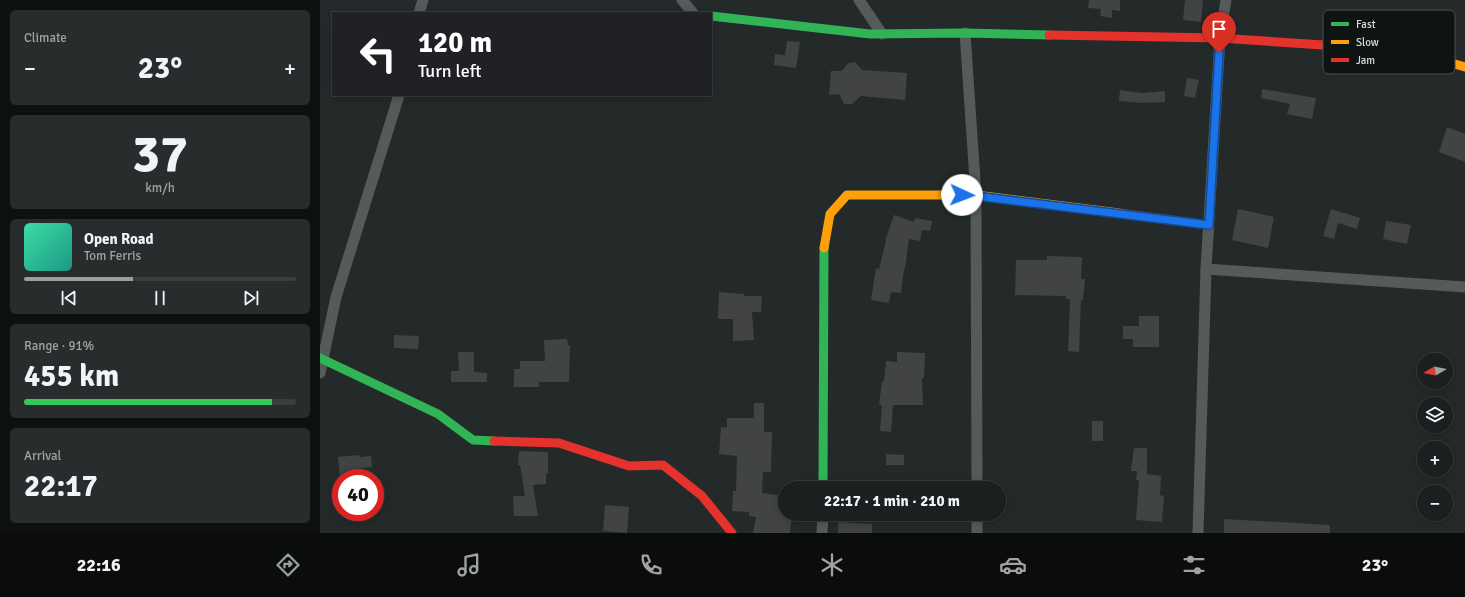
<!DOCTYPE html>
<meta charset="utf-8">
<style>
:root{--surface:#1b1f1f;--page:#282c2c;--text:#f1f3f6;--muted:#a0a2a4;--line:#393d3d;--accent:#989f9f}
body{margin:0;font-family:Signika,sans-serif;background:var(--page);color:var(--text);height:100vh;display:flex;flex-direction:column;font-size:15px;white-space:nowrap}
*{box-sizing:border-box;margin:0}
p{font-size:13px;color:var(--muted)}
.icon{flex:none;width:22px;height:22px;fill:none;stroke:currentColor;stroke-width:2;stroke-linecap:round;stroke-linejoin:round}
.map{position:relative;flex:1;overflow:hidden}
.sheet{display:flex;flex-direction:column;gap:10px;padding:10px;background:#0f1111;width:320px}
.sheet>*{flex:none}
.hud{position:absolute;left:12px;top:12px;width:380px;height:84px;border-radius:0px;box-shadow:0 2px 10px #0003,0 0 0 1px var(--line);background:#202124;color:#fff;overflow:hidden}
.needle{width:26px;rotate:260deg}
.buttons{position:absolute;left:1097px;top:353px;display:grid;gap:8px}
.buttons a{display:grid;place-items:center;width:36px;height:36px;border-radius:50%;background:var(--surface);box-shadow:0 2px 10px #0003,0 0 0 1px var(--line);font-size:20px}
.speed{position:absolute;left:12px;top:469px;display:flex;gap:8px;font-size:20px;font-weight:700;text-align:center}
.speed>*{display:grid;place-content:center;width:52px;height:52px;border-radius:50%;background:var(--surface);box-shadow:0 2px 10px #0003,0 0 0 1px var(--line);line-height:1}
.speed .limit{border:6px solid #d22;background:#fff;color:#111}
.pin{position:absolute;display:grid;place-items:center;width:34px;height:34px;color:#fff;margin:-41px -17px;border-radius:50% 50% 50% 0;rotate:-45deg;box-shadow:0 0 4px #0007}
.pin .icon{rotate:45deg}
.me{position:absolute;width:44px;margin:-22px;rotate:92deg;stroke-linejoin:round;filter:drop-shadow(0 0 3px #0008)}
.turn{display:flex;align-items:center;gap:14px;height:84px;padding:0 20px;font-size:18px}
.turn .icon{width:52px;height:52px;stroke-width:2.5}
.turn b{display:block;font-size:28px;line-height:34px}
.big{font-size:30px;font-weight:800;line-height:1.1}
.sheet .card{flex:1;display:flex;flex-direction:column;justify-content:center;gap:6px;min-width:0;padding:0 14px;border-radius:6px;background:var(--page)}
.sheet .dial{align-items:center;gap:0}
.dial b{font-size:52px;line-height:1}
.song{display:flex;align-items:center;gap:12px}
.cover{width:48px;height:48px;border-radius:6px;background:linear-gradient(135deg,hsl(160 70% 55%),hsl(170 70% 35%))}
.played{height:4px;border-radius:2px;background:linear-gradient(90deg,var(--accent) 40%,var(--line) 40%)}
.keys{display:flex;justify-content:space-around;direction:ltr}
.heat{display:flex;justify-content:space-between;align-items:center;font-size:22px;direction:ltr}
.charge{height:6px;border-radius:3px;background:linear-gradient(90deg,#34c759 91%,var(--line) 0)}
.trip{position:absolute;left:458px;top:481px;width:228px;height:40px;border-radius:20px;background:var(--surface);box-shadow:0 2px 10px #0003,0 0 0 1px var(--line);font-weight:800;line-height:40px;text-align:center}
.tabs{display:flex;height:64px;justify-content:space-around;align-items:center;background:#0b0c0c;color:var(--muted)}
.tabs .icon{width:28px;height:28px}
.tabs .selected{color:var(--accent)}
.tabs b{font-size:18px;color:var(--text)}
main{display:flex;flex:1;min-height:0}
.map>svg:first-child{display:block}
.building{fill:#424345}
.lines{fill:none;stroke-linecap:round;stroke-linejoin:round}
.street{stroke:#555a5a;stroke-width:11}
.fast{stroke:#30b455;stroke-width:9}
.slow{stroke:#ff9f0a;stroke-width:9}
.jam{stroke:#e5322d;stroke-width:9}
.route-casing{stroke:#114b97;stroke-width:10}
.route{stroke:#1a73e8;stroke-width:7}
.key{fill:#0e1313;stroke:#4a5050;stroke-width:1}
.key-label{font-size:11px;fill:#d7dede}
</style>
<main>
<section class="sheet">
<div class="card"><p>Climate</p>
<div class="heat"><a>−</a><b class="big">23°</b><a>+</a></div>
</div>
<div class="card dial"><b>37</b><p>km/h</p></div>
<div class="card">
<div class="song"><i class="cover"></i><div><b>Open Road</b><p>Tom Ferris</p></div></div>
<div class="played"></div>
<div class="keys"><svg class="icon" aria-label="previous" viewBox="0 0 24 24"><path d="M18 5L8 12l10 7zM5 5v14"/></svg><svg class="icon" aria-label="pause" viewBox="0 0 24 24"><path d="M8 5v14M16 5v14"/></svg><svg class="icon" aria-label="next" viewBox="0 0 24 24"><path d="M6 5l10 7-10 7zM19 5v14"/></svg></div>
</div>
<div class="card"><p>Range · 91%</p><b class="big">455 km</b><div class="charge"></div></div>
<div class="card"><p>Arrival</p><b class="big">22:17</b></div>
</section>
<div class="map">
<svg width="1145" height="533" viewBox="0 0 1145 533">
<rect width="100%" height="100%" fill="#242929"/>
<g class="building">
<path d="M769,0h31v11l-8,-1v8l-12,-2 1,-7 -13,-1z"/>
<path d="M865,0h18l-2,22 -18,-2z"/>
<path d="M467,41l13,1 -4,26 -22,-3 1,-11 10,1z"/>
<path d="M535,62l7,8 45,3 -2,27 -44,-4 -9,8h-8l-5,-10 -10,1 2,-24h11l6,-8z"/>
<path d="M867,78l12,2 -4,18 -11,-2z"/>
<path d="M942,89l54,9 -4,21 -25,-5 3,-10 -29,-6z"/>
<path d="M800,90l22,3 23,-2v11l-23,1 -23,-2z"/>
<path d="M1127,127l18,7v28l-26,-10z"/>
<path d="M918,209l36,8 -6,31 -36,-8z"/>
<path d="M1011,209l29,9 -3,11 -19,-6 -4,16 -11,-3z"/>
<path d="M574,215l20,7 1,-4 17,3 -2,10 -8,-1 -2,11 -11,-2 -4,30h-1l-3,24 -10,-1 -2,11 -18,-3 5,-32 3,1 7,-28h-1z"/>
<path d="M1066,221l25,4 -4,19 -24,-5z"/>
<path d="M727,256l35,1 -1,22h4l-2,21h-2l-2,52 -11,-1 2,-52h-4v-3l-51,-1 1,-35h31z"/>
<path d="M399,292l25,2v2h18l-1,16h-9l2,28 -21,1v-22h-15z"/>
<path d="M819,316h20v31h-26v-8h-10v-13h16z"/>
<path d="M74,335l25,1 -1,13 -24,-1z"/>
<path d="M247,339l1,6h2l-1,37h-30v5h-25v-18h6v-8h25l-1,-21z"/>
<path d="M138,352h16v20l13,1v9h-36v-11h8z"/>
<path d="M577,352l28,1 -1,25h-2l1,27h-30l-2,27 -11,-1 2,-26h-3l3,-24h2l2,-20 11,1z"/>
<path d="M434,403h10v29h8l-1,40h-8l-1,21 23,3v18h7l-2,19h-37l3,-16 -7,-1v-4l-17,-1 1,-20h3l1,-35 -18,-2 2,-27 6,1v-10h27z"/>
<rect x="772" y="421" width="11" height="20"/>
<path d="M814,448h13v26l14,2 -1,19 4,1 -2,26 -26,-2 3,-40h-3l1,-9h-6z"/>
<path d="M199,451l29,1v21h-2v11l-13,1 5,31h-24l-1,-20h12l-5,-31h-2z"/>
<path d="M566,454l18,1v10h-18z"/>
<path d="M39,455l1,2 11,-1 1,11 -11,1v10h-21l-2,-21z"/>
<path d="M285,505l24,2 -2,26 -24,-2z"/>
<path d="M904,519l106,6v8h-106z"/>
<path d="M518,522l34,2v9h-34z"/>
</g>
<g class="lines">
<g class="street">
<path d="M362,0l11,13"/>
<path d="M539,0l23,34"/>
<path d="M99,13l4,-13"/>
<path d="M645,33l11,162 1,293"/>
<path d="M886,269l259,18"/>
<path d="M0,373l16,-76 63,-202"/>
<path d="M657,514v19"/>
<path d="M502,533l1,-19"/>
<path d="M878,533l8,-264 14,-231 6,-38"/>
</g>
<g class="fast">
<path d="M391,16l159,18 95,-1 84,2"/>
<path d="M0,358l118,56 35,26 21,1"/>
<path d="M503,488l1,-240"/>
</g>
<g class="slow">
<path d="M1003,45l82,5 60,17"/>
<path d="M504,248l6,-34 17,-19h129l143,18"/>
</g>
<g class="jam">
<path d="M729,35l171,3 103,7"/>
<path d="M799,213l90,12"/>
<path d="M174,441l65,2 70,23 34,-1 39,31 30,37"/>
</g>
</g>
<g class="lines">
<g class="route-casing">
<path id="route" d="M642,195l14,1 233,29 10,-172"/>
</g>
<use href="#route" class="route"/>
</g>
<rect x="1003" y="10" width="132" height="64" rx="6" class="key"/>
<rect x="1011" y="22" width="18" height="4" fill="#30b455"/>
<rect x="1011" y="40" width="18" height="4" fill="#ff9f0a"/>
<rect x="1011" y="58" width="18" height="4" fill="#e5322d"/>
<g class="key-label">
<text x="1036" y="28">Fast</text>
<text x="1036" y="46">Slow</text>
<text x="1036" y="64">Jam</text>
</g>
</svg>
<div class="buttons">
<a><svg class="needle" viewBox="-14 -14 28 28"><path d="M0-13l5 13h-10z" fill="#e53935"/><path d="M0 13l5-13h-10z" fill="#a0a2a4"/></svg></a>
<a><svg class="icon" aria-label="layers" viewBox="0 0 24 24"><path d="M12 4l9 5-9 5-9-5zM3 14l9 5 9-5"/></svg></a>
<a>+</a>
<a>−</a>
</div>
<div class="speed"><div class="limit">40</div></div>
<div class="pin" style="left:899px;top:53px;background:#d93025"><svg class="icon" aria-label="arrive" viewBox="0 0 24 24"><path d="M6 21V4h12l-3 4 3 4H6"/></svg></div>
<svg class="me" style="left:642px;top:195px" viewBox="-20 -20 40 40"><circle r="19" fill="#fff"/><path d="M0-13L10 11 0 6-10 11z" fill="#1a73e8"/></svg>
<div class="trip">22:17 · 1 min · 210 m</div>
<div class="hud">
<div class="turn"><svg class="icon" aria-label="left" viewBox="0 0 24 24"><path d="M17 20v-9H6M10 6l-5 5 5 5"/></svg><div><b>120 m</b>Turn left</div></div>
</div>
</div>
</main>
<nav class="tabs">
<b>22:16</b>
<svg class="icon selected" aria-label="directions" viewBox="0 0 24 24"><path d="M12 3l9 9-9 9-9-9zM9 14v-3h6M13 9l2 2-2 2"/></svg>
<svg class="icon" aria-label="music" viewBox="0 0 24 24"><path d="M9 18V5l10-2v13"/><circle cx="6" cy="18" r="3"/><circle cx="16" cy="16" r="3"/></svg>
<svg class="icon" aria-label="phone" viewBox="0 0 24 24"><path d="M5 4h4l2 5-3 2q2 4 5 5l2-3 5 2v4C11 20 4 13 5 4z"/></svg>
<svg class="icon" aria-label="climate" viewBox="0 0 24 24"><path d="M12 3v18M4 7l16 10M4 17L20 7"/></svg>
<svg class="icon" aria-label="car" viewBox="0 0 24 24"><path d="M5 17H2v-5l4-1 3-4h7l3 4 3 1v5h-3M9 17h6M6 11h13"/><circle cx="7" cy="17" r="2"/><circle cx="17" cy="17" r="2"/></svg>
<svg class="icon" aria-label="filters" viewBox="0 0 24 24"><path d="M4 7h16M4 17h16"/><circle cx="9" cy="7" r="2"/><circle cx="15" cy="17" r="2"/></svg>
<b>23°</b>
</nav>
